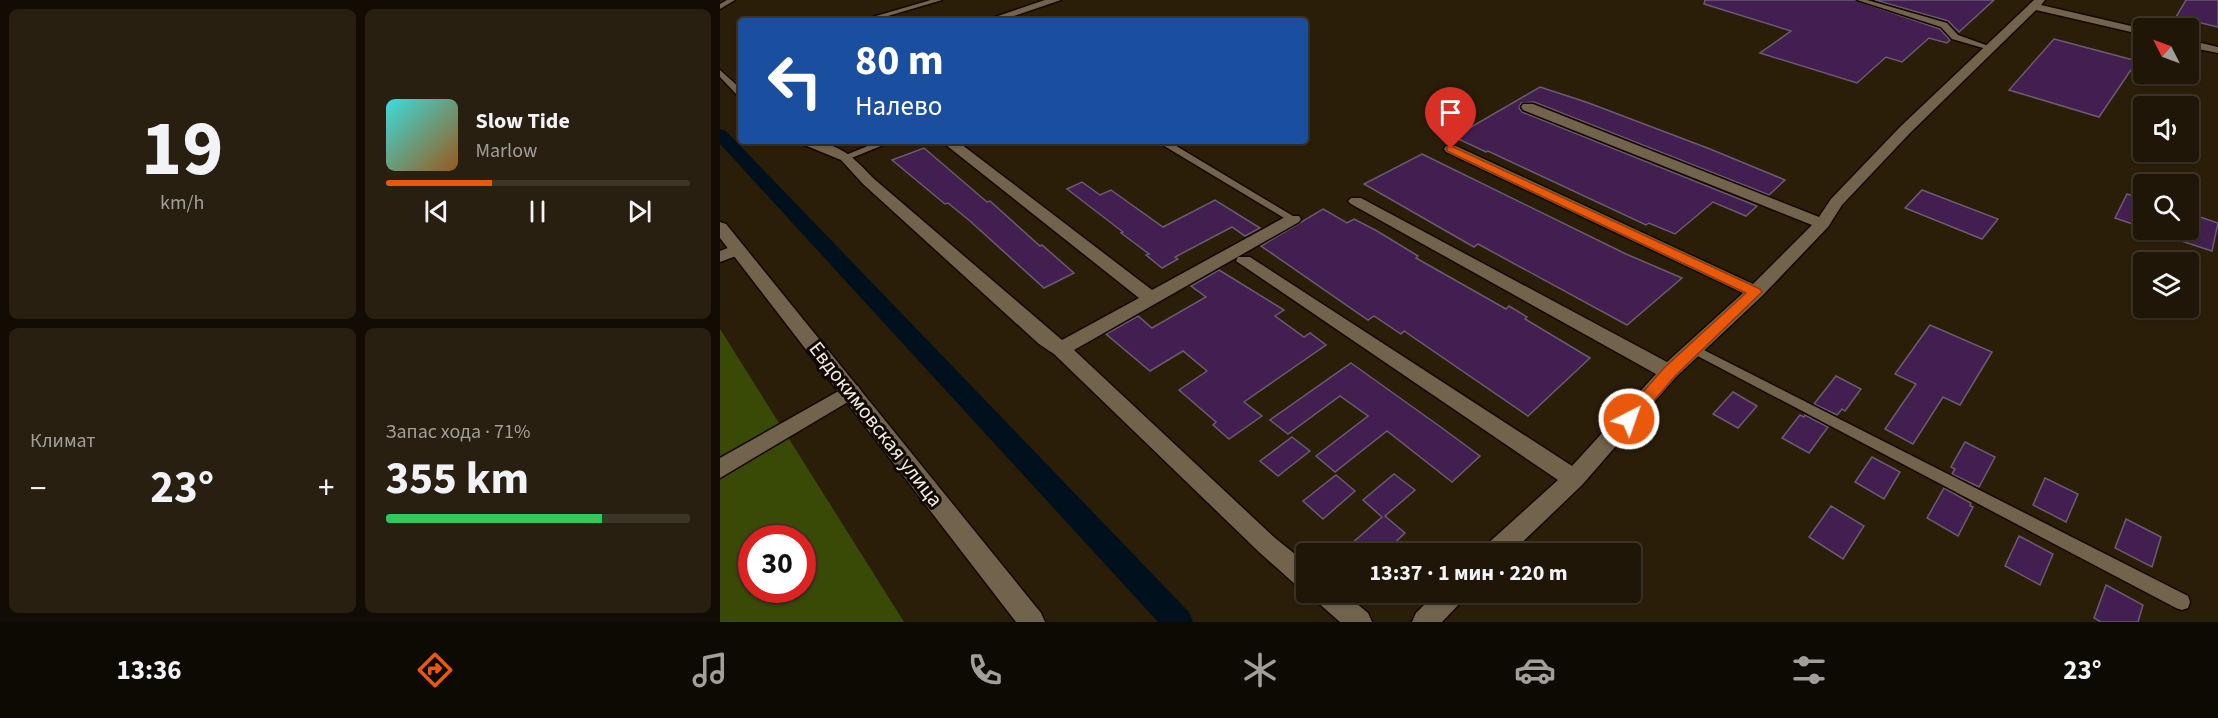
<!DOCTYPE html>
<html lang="ru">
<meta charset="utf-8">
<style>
:root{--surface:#201607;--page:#281f11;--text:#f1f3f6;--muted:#a29f9b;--line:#3d3528;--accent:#ea580c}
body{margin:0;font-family:"Source Sans 3",sans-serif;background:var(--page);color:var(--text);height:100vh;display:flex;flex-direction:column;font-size:22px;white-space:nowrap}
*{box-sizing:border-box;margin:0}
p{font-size:20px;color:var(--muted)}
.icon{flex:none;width:33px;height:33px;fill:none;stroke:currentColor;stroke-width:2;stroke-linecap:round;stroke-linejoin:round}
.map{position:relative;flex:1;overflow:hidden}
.sheet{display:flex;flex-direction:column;gap:9px;padding:9px;background:#120c04;width:720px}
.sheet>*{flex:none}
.hud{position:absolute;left:18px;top:18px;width:570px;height:126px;border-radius:6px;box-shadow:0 2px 4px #0004,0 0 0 2px var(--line);background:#1a4fa0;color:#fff;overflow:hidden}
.needle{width:39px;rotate:312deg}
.fabs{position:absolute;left:1413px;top:18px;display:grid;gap:12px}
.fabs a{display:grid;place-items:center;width:66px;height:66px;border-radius:6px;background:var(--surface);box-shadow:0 2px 4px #0004,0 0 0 2px var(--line);font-size:30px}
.speed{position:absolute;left:18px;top:525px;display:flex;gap:12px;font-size:30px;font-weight:700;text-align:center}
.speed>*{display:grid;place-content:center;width:78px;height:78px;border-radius:50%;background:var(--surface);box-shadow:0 2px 4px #0004,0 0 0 2px var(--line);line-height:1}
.speed .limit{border:9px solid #d22;background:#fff;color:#111}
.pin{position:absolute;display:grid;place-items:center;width:51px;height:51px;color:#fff;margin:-62px -26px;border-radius:50% 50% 50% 0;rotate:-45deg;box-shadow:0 0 6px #0007}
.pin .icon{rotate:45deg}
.me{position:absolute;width:66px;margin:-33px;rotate:41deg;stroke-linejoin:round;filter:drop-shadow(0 0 4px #0008)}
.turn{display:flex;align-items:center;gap:21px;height:126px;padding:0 18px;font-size:27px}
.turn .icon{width:78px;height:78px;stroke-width:2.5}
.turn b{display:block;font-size:42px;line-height:51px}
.big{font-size:45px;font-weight:700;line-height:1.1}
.sheet .widget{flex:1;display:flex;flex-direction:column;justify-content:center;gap:9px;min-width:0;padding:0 21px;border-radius:9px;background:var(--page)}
.sheet .dial{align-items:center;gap:0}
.dial b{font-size:78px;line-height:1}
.song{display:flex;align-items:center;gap:18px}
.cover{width:72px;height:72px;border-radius:9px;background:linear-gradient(135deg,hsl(180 70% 55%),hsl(30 70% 35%))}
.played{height:6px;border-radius:3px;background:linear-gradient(90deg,var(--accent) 35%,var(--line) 35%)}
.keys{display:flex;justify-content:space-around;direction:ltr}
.heat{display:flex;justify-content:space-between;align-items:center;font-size:33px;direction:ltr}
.charge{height:9px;border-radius:4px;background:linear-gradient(90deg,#34c759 71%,var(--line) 0)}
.sheet .tiles{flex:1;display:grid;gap:9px;grid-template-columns:repeat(2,1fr)}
.trip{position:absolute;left:576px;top:543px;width:345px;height:60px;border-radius:6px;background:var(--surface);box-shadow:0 2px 4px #0004,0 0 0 2px var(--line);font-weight:700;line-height:60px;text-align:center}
.tab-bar{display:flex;height:96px;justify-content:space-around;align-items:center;background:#0d0903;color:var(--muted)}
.tab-bar .icon{width:42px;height:42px}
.tab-bar .selected{color:var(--accent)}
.tab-bar b{font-size:27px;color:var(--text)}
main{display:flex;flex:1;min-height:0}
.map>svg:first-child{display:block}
.green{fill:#394906;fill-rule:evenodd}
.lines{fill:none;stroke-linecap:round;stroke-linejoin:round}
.canal{fill:#00101c;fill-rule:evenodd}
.building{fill:#421f50;stroke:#6a5b71;stroke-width:1.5}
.lane-casing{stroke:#130700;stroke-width:3}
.street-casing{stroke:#130700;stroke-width:3}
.secondary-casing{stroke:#130700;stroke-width:3}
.lane{fill:#72634d;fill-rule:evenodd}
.street{fill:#72634d;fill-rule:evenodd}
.secondary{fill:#72634d;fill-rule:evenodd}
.route{fill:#ea580c;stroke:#983908;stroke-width:1.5}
.labels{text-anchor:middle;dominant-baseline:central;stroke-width:6;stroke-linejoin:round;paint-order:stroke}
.street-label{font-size:21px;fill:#f4ebdf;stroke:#0f0903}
</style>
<main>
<section class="sheet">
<div class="tiles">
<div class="widget dial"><b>19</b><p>km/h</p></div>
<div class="widget">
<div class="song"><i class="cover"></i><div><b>Slow Tide</b><p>Marlow</p></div></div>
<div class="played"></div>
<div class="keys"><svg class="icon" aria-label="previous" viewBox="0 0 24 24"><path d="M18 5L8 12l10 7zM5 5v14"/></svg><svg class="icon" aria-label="pause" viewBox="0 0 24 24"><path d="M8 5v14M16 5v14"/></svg><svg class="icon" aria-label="next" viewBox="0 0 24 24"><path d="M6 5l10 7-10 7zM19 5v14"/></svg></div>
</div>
<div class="widget"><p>Климат</p>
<div class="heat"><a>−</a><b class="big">23°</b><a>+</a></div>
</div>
<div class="widget"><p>Запас хода · 71%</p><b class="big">355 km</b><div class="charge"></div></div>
</div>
</section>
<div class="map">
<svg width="1498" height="622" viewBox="0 0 1498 622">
<rect width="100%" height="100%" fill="#2b1e09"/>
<path class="green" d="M0,329l184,293h-184zM32,538h50v52h-50z"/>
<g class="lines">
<path class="canal" d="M0,129l6,2 463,481 4,10h-35l-438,-478z"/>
</g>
<g class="building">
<path d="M985,0h150l85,29 10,11 -3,3 -18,-5 -27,24 -16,-5 -29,26 -97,-30 31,-22 -87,-27z"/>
<path d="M1155,0h119l-35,32 -11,-11z"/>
<path d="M1466,0h32v27l-42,-10z"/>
<path d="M1334,39l83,22 -38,56 -90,-27z"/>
<path d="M820,87l46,15 124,47 75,31 -16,15 -235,-93 -13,1 -2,5 3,4 235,94 -11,10 -33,-14 -38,32 -26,-11 -3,2 -158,-74 -2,1 -32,-15z"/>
<path d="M204,148l63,54 3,-1 50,45 2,-1 32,28 -30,15 -74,-67 -22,-18 -3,1 -53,-44z"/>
<path d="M702,154l204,100 56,24 -55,47 -149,-81 -4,3 -110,-63z"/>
<path d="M362,182l18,13 11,-5 52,37 52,-27 45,28 -15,8 -13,-9 -57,30 3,2 -16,9 -16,-13 3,-1 -28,-21 2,-1 -56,-43z"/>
<path d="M1202,190l76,29 -16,20 -77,-31z"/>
<path d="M1407,194l17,5v29l-29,-10z"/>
<path d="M603,209l24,14 7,-4 23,12 41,25 -2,2 90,51 3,-3 18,11 -2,2 65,39 -62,58 -124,-85 -3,3 -27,-18 -6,4 -107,-74z"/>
<path d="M1468,213l30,10 -6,28 -55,-18v-3h31z"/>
<path d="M499,270l65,40 -9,6 29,21 6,-4 16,12 -82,57 18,14 -33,23 -16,-14 3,-3 -37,-32 28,-19 -24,-20 -33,20 -44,-37 32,-18 14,12 54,-31 -15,-11z"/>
<path d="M1210,325l62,27 -32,53 -17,-8 -30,47 -28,-15 31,-45 -21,-10z"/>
<path d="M631,363l91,65 38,28 -28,26 -65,-51 -52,41 -19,-16 52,-40 -28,-20 -52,38 -18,-14z"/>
<path d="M1116,376l25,13 -16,22 -3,-2 -5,6 -23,-11z"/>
<path d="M1013,392l24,14 -19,22 -25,-14z"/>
<path d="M1080,415l4,2 1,-2 23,12 -19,26 -27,-15z"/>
<path d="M572,437l18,14 -32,25 -18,-15z"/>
<path d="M1245,442l30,15 -16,30 -27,-13 3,-5 -4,-2z"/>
<path d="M1152,457l28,15 -16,27 -29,-17z"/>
<path d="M674,474l21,16 -30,26 20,17 -22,21h-21l-11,-10 31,-27 -19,-17z"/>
<path d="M616,475l19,16 -32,28 -20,-18z"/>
<path d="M1325,478l33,16 -12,28 -33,-17z"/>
<path d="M1224,488l27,15 -1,3 3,1 -15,29 -31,-18z"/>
<path d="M1111,506l33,20 -21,33 -34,-22z"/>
<path d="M1406,519l35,18 -9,30 -37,-19z"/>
<path d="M1299,536l34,18 -13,31 -35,-19z"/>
<path d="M1386,585l37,20 -5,17h-37l-7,-4z"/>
</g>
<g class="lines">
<g class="lane-casing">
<g id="lane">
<path d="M7,0h8l-15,9v-5z"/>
<path d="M211,0h11l-71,21h-12z"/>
<path d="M1137,0h10l80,23 11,12 36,13 -4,2 -38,-11 -11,-12z"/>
<path d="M0,70l21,19v8l-3,-1 -18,-19z"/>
<path d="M160,141h13l-44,18 -3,1 -5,-3z"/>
<path d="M436,141h12l130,78 -5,3 -4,-1z"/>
<path d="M974,345l494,251 2,6 -2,6 -6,2 -6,-2 -486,-256 -2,-3 2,-3z"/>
</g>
</g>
<g class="street-casing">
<g id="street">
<path d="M325,0h16l-62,21h-16z"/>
<path d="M1314,0h11l-4,5 103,24v6l-108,-25 -126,123 -68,72 -14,22 -66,69 -86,81 -94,108 -72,69h-29l4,-8 73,-66 -322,-219 2,-4h12l322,209 84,-92 -305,-170 -3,-3 3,-3h10l306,164 76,-69 -297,-141 -2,-3 2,-3h10l297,138 59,-59 -289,-115 -2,-3 2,-3h10l286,113 12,-18 69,-72z"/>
<path d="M1468,40l30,7v6l-30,-6z"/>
<path d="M80,141c36,0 50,12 73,37l189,162 77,-42 -198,-157h16l195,149 135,-74h12l2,3 -2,3 -225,128 201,188 31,25v26l-9,-3 -38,-34 -205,-198 -15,-10 -176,-160 -22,-24 -39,-16z"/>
<path d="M18,244l8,5 -2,4 -24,9v-11z"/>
<path d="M131,384l7,2 3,5 -3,5 -138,82v-20z"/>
<path d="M592,592h31l25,21 4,9h-32l-25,-22z"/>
<path d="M717,592h29l-3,8 -21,22h-30l4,-9z"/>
</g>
</g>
<g class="secondary-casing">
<path id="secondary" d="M0,222l6,2 315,389 4,9h-29l-296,-384z"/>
</g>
<use href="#lane" class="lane"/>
<use href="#street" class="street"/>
<use href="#secondary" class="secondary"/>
</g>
<path class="route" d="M731,146l309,143 2,3 -87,84 -40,47h-12l-2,-4 2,-4 41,-47 82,-75 -299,-142v-4z"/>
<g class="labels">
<g class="street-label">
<text transform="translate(156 424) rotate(52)">Евдокимовская улица</text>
</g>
</g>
</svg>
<div class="fabs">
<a><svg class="needle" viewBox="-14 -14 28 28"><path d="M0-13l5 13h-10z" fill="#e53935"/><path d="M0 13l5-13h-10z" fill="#a29f9b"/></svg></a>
<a><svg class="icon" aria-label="sound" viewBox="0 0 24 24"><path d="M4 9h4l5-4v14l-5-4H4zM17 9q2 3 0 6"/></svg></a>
<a><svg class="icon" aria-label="search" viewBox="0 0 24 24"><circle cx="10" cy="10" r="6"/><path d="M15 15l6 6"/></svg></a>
<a><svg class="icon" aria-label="layers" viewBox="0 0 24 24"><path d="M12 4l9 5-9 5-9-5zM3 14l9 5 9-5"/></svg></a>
</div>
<div class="speed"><div class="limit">30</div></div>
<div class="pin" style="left:731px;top:149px;background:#d93025"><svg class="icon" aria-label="arrive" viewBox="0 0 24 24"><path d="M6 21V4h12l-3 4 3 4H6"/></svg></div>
<svg class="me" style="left:909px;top:419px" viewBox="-20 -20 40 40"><circle r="17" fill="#ea580c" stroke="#fff" stroke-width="3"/><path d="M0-11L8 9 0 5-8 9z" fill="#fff"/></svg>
<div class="trip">13:37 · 1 мин · 220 m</div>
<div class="hud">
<div class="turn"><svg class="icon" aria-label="left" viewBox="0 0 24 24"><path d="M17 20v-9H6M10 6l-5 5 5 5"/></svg><div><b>80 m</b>Налево</div></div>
</div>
</div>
</main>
<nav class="tab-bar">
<b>13:36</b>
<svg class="icon selected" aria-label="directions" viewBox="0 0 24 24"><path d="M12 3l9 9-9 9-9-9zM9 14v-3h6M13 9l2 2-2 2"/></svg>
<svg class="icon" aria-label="music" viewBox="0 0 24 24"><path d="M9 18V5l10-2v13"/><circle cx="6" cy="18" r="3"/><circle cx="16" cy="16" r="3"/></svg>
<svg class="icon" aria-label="phone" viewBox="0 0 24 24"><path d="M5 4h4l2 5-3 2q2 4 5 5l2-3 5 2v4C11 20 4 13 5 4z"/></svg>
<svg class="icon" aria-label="climate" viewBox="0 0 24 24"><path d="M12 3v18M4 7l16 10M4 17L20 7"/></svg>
<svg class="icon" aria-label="car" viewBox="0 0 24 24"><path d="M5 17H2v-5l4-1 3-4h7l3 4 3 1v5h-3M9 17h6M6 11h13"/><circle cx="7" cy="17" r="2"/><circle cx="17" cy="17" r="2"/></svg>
<svg class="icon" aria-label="filters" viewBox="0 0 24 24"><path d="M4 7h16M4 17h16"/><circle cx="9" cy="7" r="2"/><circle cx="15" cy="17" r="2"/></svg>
<b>23°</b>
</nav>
